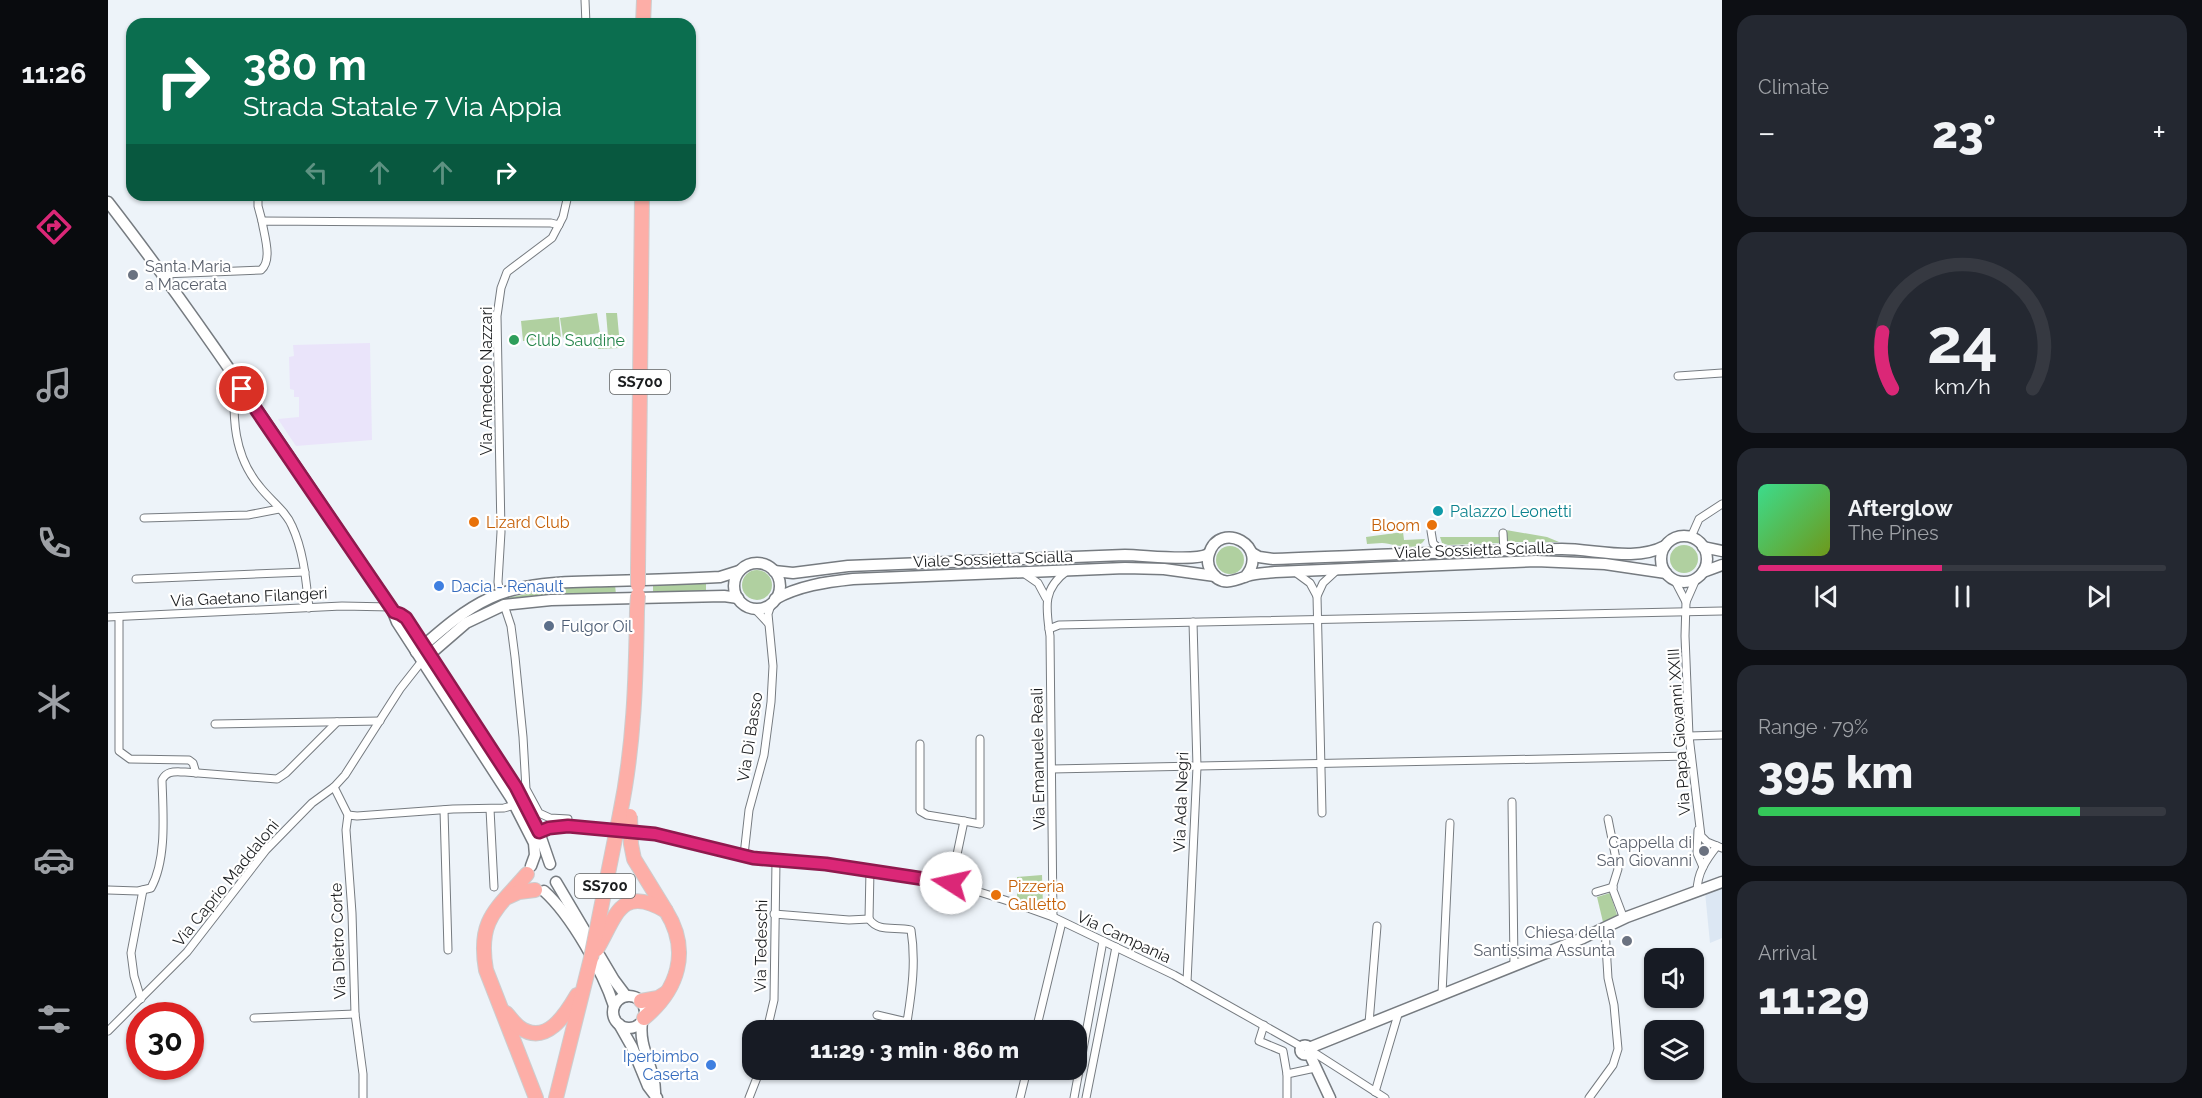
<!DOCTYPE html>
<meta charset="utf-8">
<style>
:root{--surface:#171b24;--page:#242831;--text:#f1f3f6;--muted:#9ea1a6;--line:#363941;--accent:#db2777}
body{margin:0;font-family:Raleway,sans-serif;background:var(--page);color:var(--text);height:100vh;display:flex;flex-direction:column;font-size:22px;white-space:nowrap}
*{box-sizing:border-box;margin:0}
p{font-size:20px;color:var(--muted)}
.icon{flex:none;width:33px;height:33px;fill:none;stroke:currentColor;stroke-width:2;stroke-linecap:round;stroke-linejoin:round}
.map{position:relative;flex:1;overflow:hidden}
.drawer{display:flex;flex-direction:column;gap:15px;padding:15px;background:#0d0f14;width:480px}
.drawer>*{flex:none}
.guide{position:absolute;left:18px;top:18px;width:570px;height:183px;border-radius:18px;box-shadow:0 2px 4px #0004;background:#0b6e4f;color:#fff;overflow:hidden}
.tools{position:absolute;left:1536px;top:948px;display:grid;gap:12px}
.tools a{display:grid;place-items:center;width:60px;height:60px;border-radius:12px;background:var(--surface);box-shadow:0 2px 4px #0004;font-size:30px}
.speed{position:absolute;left:18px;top:1002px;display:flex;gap:12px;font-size:30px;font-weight:700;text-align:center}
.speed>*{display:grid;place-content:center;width:78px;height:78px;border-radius:50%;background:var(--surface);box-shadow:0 2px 4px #0004;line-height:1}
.speed .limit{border:9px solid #d22;background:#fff;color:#111}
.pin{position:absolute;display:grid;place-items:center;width:51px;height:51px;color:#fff;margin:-26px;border:3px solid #fff;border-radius:50%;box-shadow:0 2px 6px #0007}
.me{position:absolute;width:66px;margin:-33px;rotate:280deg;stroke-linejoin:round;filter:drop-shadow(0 0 4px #0008)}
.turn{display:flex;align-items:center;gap:21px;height:126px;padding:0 18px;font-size:27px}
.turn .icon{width:78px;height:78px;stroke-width:2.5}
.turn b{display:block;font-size:42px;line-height:51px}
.lanes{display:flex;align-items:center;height:57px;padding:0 18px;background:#0003;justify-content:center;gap:30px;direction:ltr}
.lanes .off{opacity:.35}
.big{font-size:45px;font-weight:800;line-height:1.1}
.drawer .card{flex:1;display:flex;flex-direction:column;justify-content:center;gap:9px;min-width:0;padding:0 21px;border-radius:18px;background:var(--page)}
.drawer .dial{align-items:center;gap:0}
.dial svg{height:156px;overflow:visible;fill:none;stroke:var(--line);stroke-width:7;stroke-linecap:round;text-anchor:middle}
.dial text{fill:var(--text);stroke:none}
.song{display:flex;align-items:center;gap:18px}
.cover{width:72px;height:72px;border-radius:9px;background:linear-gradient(135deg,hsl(150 70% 55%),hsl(80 70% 35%))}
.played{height:6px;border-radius:3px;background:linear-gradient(90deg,var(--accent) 45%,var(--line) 45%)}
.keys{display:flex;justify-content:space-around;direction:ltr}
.heat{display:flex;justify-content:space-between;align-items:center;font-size:33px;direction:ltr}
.charge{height:9px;border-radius:4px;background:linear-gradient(90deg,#34c759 79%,var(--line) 0)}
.trip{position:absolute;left:634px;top:1020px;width:345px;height:60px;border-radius:18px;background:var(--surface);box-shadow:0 2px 4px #0004;font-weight:800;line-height:60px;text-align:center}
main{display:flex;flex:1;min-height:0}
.tabs{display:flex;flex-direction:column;width:108px;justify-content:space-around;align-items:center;background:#090b0e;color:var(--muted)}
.tabs .icon{width:42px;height:42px}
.tabs .on{color:var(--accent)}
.tabs b{font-size:27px;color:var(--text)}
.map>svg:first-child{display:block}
.industrial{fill:#eae4fa}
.built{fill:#dce7f3}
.green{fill:#b0d0a0}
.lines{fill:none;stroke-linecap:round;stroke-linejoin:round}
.street-casing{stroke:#767b80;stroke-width:9}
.secondary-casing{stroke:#767b80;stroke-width:13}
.highway-casing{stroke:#cdcdce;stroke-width:16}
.street{stroke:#fff;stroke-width:7}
.secondary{stroke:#fff;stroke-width:10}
.highway{stroke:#fdaea7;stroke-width:14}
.highway-bridge-casing{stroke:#cdcdce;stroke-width:16;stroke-linecap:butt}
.highway-bridge{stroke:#fdaea7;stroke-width:14}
.route-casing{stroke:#8e194d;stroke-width:15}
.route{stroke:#db2777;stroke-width:10}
.worship-dot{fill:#6b7280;stroke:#fff;stroke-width:2}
.leisure-dot{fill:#2e9e5b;stroke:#fff;stroke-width:2}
.culture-dot{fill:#0f9aa8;stroke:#fff;stroke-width:2}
.food-dot{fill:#e8710a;stroke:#fff;stroke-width:2}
.shop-dot{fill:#3f7fe0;stroke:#fff;stroke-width:2}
.service-dot{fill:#5c6f8a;stroke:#fff;stroke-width:2}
.labels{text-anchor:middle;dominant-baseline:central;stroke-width:4.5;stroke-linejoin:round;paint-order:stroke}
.shield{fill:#fff;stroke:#5f6162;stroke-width:1.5}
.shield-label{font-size:15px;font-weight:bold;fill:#1b1d1f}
.worship-label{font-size:16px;fill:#5b616d;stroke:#fff;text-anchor:end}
.leisure-label{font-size:16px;fill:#27864d;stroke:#fff;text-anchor:start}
.street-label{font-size:16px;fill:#1b1d1f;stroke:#fff}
.culture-label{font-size:16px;fill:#0d838f;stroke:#fff;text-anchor:start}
.food-label{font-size:16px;fill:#c56008;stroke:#fff;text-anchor:start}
.shop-label{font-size:16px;fill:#366cbe;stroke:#fff;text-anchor:start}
.service-label{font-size:16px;fill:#4e5e75;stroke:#fff;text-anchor:start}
</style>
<main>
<nav class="tabs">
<b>11:26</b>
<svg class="icon on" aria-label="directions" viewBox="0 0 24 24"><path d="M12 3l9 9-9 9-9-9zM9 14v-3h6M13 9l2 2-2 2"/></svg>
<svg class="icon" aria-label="music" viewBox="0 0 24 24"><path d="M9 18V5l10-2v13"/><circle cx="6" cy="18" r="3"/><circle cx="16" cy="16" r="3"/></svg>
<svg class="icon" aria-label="phone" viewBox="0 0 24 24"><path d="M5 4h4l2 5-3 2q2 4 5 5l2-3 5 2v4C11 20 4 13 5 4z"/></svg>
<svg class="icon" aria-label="climate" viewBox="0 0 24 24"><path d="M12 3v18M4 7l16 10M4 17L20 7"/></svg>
<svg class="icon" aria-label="car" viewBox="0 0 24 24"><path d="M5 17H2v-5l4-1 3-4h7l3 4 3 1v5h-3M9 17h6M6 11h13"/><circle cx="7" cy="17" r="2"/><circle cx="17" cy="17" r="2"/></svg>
<svg class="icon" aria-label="filters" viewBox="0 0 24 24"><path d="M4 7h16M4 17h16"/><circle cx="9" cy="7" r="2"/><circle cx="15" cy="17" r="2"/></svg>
</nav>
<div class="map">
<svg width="1614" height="1098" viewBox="0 0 1614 1098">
<rect width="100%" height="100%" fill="#edf3f9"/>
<path class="industrial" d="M262,343l2,97 -76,6 -18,-27 21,-2v-20h-5v-7l-4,-1 -1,-32 5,-1 -1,-11z"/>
<path class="built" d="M1614,882v56l-12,5 -5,-51z"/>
<g class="green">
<path d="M489,313l3,20 -37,5 -3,-20z"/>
<path d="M498,313h11l2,22 -11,1z"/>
<path d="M451,317l2,21 -38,3 -2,-20z"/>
<path d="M511,337l1,11 -22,1 -1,-11z"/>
<path d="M1398,530l41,7 12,5h-52z"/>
<path d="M1295,532l1,8 21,-1c-7,14 -30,5 -43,4 -5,0 -10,1 -15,1l-1,-7z"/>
<path d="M1332,537h60v6l-52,2 -6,-2z"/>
<circle cx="1576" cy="559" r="14"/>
<circle cx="1122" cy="560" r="14"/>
<circle cx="649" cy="585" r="15"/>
<path d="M598,582v10l-53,1v-10z"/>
<path d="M507,584l1,11 -85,1 -24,4v-2l50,-10z"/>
<path d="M934,875l1,32 -26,-8v-22z"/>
<path d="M1502,893l7,22 -2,3 -12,4 -6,-25z"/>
</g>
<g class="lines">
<g class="street-casing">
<g id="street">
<path d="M477,0l1,24"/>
<path d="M150,195v11l4,15"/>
<path d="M55,274l98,-4c12,-10 3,-35 1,-49l289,2 8,2"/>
<path d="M1570,376l44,-3"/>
<path d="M126,378c-1,40 -1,77 26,109 10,13 26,24 32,39 12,26 14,55 17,82"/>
<path d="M36,518l104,-3 31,-6"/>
<path d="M1323,531l2,12 9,9"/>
<path d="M1395,533l1,18"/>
<path d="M1583,537l8,-18 23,-15"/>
<path d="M1187,572l15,11 7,13"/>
<path d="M917,574l13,9 8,15"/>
<path d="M1589,577l-11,25 -1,34 4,100 12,100 6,6 15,6"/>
<path d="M28,579l169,-7"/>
<path d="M1566,579l12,23"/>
<path d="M392,594l-2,-12 3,-50 -4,-216 4,-28 6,-16 45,-34 11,-21 5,-22"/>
<path d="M396,605l7,21 4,31 8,80 3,52 13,24 11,5 18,1v7"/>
<path d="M646,608l14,15"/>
<path d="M0,617l234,-11 49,1"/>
<path d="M11,617v134l11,8 59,1 4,3 3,10"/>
<path d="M941,629l10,-4 663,-14"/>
<path d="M107,724l165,-3"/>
<path d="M1581,736l33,-1"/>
<path d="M812,744v67l7,4 37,6 -13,62"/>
<path d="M944,769l639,-13"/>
<path d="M226,787l14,28 -2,15 6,83 3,101 8,60v24"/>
<path d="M1404,802l2,164"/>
<path d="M382,809l4,78"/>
<path d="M336,810l4,140"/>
<path d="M1214,813l-5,-217 6,-13 13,-12"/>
<path d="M240,815l9,1 96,-7 51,-1 11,-3"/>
<path d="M1500,819l10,50 -5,16v5l11,29"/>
<path d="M856,821l16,3v-85"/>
<path d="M1590,830l-1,23 6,14"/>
<path d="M431,832c25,-10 52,-4 78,-2"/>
<path d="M523,832l24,2 98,24 73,6 92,13 33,6 57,18 45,16 121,58 128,72"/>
<path d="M636,855l5,-45 15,-55 7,-53 2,-36 -5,-52 4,-12"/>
<path d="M0,890l30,1 13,-3c16,-29 12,-75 11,-108 5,-10 13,-8 23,-8l92,7 9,-6 51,-51"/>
<path d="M1488,892l17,-5"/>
<path d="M1589,892c0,-19 9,-32 20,-46"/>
<path d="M666,914l75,6 20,-1"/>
<path d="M945,917l-3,-281c-4,-28 -8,-47 17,-65"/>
<path d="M761,919c10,14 26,7 42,11 5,31 1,61 -4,92l-30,-7"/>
<path d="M761,919l1,-49"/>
<path d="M1079,982l10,-215 -4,-145"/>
<path d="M1334,994l8,-171"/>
<path d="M33,999l-7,-23 -3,-23 12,-63"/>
<path d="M146,1018l101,-4"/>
<path d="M1261,1023l8,-97"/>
<path d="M1156,1025l-5,16 24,10 4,23"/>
<path d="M659,1030l7,-30 2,-139"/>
<path d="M928,1030l26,-108"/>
<path d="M0,1031l79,-79 79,-102 46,-47 22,-16 11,-12 55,-86 22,-28"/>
<path d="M1202,1050l75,48"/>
<path d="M1267,1092l24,-81"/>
<path d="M641,1098l11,-28"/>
<path d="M912,1098l7,-28"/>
<path d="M966,1098l29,-157"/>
<path d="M978,1098l30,-151"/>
<path d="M1179,1098v-24l28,-6"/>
<path d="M1481,1098l24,-33 5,-16 -4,-44 -6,-27 -3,-49"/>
</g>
</g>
<g class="secondary-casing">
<g id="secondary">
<path d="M0,202c100,129 190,270 283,405l6,15 114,176 23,45 1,12 -4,11"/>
<circle cx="1576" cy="559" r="23"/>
<path d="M1595,547l19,4"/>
<path d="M1144,553l7,4 14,2c96,-3 193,-9 289,-10 33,0 73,13 103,-3"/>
<circle cx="649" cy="586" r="23"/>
<path d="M666,571l19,2 55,-7 277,-11c19,0 70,7 83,-1"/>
<path d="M1595,572l19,-7"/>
<path d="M1137,577c27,-31 -26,-58 -36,-23 -2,6 -1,12 2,17 9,16 23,10 36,5 8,-3 19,-3 28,-4l261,-11 69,3 61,9"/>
<path d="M667,599c24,-13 50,-17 78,-20l272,-11 39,1 51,7"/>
<path d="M286,612l6,2 6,5 110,168 23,45 11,32"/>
<path d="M308,652c24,-21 46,-41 74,-54 37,-17 80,-16 119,-17 37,-1 74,-2 111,-4l19,-6"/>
<path d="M314,661l44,-38 38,-18 47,-5 173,-4 14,2"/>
<path d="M448,882l58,98 12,16"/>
<path d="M436,891c27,24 59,81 70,115"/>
<circle cx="521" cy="1012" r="16"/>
<path d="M534,1022c-4,27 14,47 13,72"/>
<path d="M511,1024l13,23 16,39 9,12"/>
<circle cx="1197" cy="1050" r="4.5"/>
<path d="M1201,1048l274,-110 44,-21 95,-35"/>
<path d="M1201,1053l21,45"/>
</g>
</g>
<g class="highway-casing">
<g id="highway">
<path d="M535,24l1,-24"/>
<path d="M530,569l4,-374"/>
<path d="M512,814c14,-67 16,-135 17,-204"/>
<path d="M419,874c-30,35 -50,45 -41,96l50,128"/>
<path d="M400,897l11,-5 16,-2"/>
<path d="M533,1001l17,-3 8,-5"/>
<path d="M398,1013c4,4 8,10 13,14 27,20 47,-13 58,-32"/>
<path d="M536,1018c34,-28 47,-67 22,-107"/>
<path d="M448,1098l35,-140"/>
</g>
</g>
<use href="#street" class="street"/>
<use href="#secondary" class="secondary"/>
<use href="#highway" class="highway"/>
<g class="highway-bridge-casing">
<g id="highway-bridge">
<path d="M530,585v-16"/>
<path d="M529,610l1,-15"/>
<path d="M522,816l1,28 3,15 32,52"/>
<path d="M489,949c19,-32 23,-65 69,-38"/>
<path d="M483,958l29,-144"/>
</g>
</g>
<use href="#highway-bridge" class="highway-bridge"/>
</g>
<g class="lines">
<g class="route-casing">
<path id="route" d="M134,389l152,223 6,2 6,4 110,169 23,45 10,-4 19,-2 87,8 98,24 73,6 125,19"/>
</g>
<use href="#route" class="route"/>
</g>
<g class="worship-dot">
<circle cx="25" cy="275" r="6"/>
<circle cx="1596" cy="851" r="6"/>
<circle cx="1519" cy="941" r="6"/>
</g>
<circle class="leisure-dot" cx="406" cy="340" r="6"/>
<circle class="culture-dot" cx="1330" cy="511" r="6"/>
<g class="food-dot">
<circle cx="366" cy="522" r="6"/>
<circle cx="1324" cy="525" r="6"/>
<circle cx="888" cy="895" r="6"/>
</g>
<g class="shop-dot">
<circle cx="331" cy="586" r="6"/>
<circle cx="603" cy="1065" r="6"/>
</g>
<circle class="service-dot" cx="441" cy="626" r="6"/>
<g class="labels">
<g class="shield">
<rect x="502" y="370" width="60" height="24" rx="4.5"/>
<rect x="467" y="874" width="60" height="24" rx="4.5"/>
</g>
<g class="shield-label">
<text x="532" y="382">SS700</text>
<text x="497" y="886">SS700</text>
</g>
<g class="worship-label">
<text x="37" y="266" text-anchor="start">Santa Maria<tspan x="37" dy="18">a Macerata</tspan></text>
<text x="1584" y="842">Cappella di<tspan x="1584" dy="18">San Giovanni</tspan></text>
<text x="1507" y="932">Chiesa della<tspan x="1507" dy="18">Santissima Assunta</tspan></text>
</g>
<g class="leisure-label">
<text x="418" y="340">Club Saudine</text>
</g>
<g class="street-label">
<text transform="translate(378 381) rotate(-90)">Via Amedeo Nazzari</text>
<text transform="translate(1366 550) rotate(-2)">Viale Sossietta Scialla</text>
<text transform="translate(885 559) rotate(-2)">Viale Sossietta Scialla</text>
<text transform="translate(141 597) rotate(-3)">Via Gaetano Filangeri</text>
<text transform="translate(1571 732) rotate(-94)">Via Papa Giovanni XXIII</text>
<text transform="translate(642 737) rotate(-81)">Via Di Basso</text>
<text transform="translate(930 759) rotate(-91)">Via Emanuele Reali</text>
<text transform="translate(1073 802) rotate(-88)">Via Ada Negri</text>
<text transform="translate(118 883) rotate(-51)">Via Caprio Maddaloni</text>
<text transform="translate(1016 937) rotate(25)">Via Campania</text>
<text transform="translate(230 941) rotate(-92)">Via Dietro Corte</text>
<text transform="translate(653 946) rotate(-89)">Via Tedeschi</text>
</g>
<g class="culture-label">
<text x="1342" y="511">Palazzo Leonetti</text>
</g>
<g class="food-label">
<text x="378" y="522">Lizard Club</text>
<text x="1312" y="525" text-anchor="end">Bloom</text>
<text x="900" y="886">Pizzeria<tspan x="900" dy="18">Galletto</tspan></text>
</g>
<g class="shop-label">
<text x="343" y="586">Dacia - Renault</text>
<text x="591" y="1056" text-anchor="end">Iperbimbo<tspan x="591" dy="18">Caserta</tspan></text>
</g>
<g class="service-label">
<text x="453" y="626">Fulgor Oil</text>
</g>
</g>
</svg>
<div class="tools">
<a><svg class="icon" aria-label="sound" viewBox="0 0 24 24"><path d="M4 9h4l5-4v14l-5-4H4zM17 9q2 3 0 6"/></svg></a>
<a><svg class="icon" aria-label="layers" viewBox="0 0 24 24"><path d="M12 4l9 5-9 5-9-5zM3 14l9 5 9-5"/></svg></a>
</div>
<div class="speed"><div class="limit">30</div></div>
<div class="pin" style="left:134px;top:389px;background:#d93025"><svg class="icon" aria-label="arrive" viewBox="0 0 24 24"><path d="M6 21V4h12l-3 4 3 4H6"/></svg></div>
<svg class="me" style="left:843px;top:883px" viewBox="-20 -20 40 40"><circle r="19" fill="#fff"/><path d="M0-13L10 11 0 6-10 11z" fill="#db2777"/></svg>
<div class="trip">11:29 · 3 min · 860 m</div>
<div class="guide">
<div class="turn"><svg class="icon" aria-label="right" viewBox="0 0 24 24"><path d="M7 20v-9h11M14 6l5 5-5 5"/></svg><div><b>380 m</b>Strada Statale 7 Via Appia</div></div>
<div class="lanes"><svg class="icon off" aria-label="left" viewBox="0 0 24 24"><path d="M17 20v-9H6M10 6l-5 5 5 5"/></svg><svg class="icon off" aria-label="ahead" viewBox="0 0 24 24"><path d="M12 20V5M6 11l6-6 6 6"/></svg><svg class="icon off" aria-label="ahead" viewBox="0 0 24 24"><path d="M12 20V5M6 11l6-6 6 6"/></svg><svg class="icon" aria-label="right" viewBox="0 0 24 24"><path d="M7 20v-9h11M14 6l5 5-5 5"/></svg></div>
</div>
</div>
<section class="drawer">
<div class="card"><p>Climate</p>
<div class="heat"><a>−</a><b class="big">23°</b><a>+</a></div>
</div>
<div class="card dial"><svg viewBox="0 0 100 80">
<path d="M14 69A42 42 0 1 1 86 69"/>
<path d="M14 69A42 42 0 0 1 9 40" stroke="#db2777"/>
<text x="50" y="56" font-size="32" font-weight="700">24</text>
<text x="50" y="72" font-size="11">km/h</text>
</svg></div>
<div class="card">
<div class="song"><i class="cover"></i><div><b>Afterglow</b><p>The Pines</p></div></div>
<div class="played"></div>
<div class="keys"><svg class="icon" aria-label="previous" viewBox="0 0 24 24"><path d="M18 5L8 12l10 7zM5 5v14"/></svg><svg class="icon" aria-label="pause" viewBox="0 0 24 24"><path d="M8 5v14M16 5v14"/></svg><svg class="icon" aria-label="next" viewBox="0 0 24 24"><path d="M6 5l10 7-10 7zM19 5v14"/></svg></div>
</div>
<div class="card"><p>Range · 79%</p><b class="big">395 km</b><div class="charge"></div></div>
<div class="card"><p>Arrival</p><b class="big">11:29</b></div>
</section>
</main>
